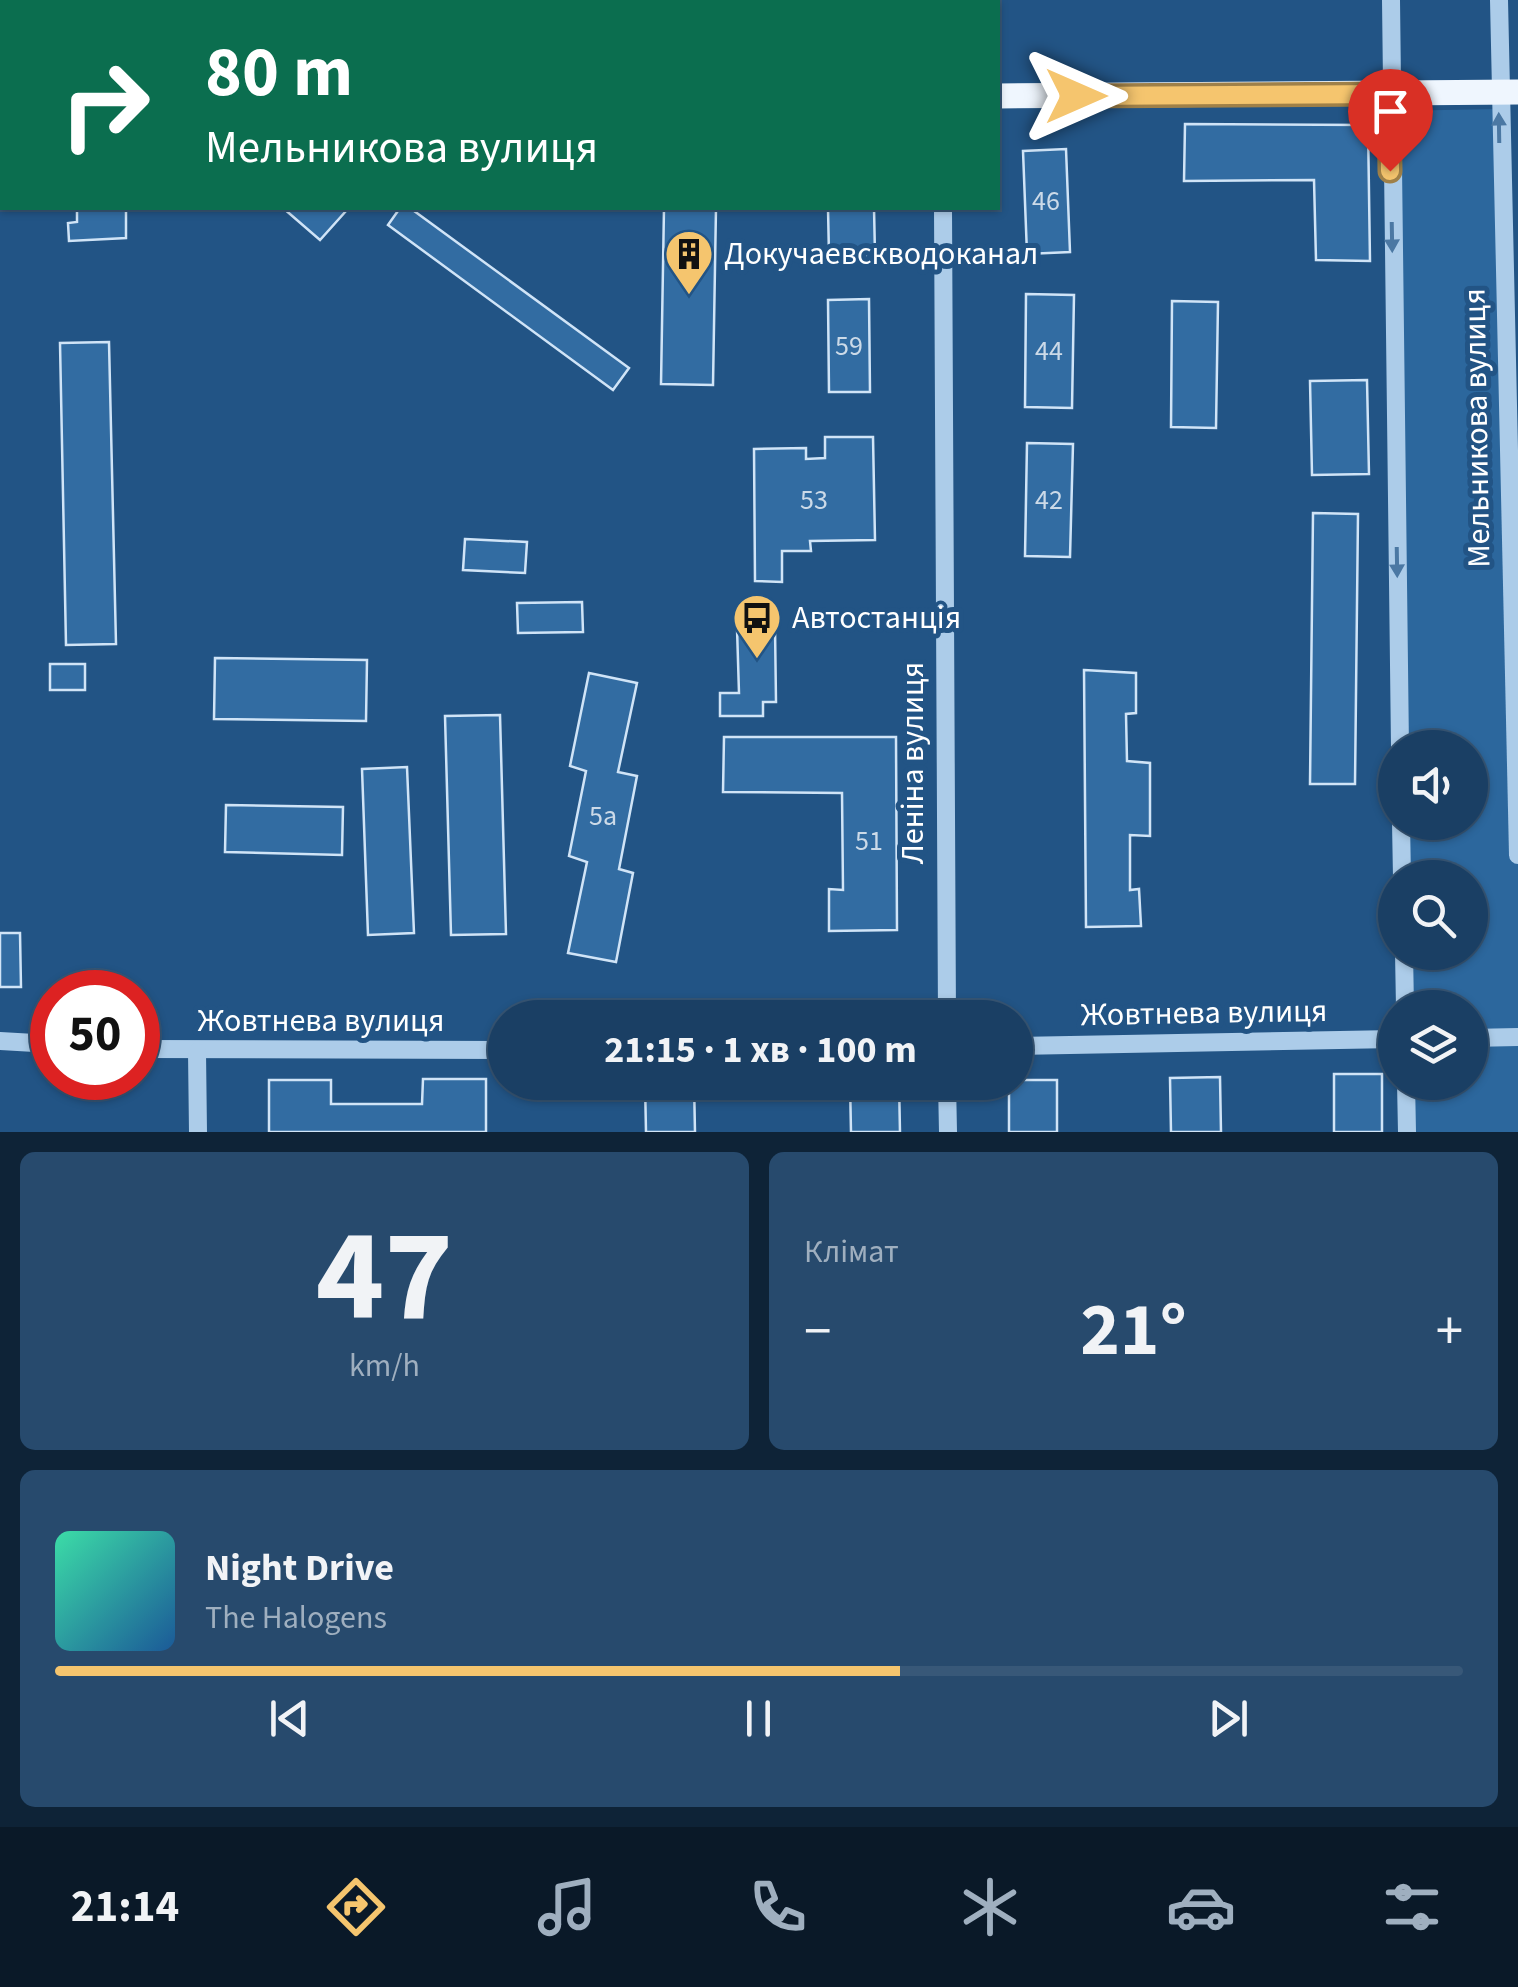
<!DOCTYPE html>
<html lang="uk">
<meta charset="utf-8">
<style>
:root{--surface:#1a3f64;--page:#274a6d;--text:#f1f3f6;--muted:#9fafbf;--line:#385878;--accent:#f5c56e}
body{margin:0;font-family:"Source Sans 3",sans-serif;background:var(--page);color:var(--text);height:100vh;display:flex;flex-direction:column;font-size:38px;white-space:nowrap}
*{box-sizing:border-box;margin:0}
p{font-size:32px;color:var(--muted)}
.icon{flex:none;width:55px;height:55px;fill:none;stroke:currentColor;stroke-width:2;stroke-linecap:round;stroke-linejoin:round}
.map{position:relative;height:1132px;overflow:hidden}
.drawer{display:flex;flex-direction:column;gap:20px;padding:20px;background:#0e2337;flex:1}
.drawer>*{flex:none}
.hud{position:absolute;left:0px;top:0px;width:1000px;height:210px;box-shadow:0 2px 8px #0004,0 0 0 2px var(--line);background:#0b6e4f;color:#fff;overflow:hidden}
.controls{position:absolute;left:1378px;top:730px;display:grid;gap:20px}
.controls a{display:grid;place-items:center;width:110px;height:110px;border-radius:50%;background:var(--surface);box-shadow:0 2px 8px #0004,0 0 0 2px var(--line);font-size:50px}
.speed{position:absolute;left:30px;top:970px;display:flex;gap:20px;font-size:50px;font-weight:700;text-align:center}
.speed>*{display:grid;place-content:center;width:130px;height:130px;border-radius:50%;background:var(--surface);box-shadow:0 2px 8px #0004,0 0 0 2px var(--line);line-height:1}
.speed .limit{border:15px solid #d22;background:#fff;color:#111}
.pin{position:absolute;display:grid;place-items:center;width:85px;height:85px;color:#fff;margin:-102px -42px;border-radius:50% 50% 50% 0;rotate:-45deg;box-shadow:0 0 10px #0007}
.pin .icon{rotate:45deg}
.me{position:absolute;width:110px;margin:-55px;rotate:90deg;stroke-linejoin:round;filter:drop-shadow(0 0 8px #0008)}
.turn{display:flex;align-items:center;gap:35px;height:210px;padding:0 40px;font-size:45px}
.turn .icon{width:130px;height:130px;stroke-width:2.5}
.turn b{display:block;font-size:70px;line-height:85px}
.big{font-size:75px;font-weight:700;line-height:1.1}
.drawer .tile{flex:1;display:flex;flex-direction:column;justify-content:center;gap:15px;min-width:0;padding:0 35px;border-radius:15px;background:var(--page)}
.drawer .dial{align-items:center;gap:0}
.dial b{font-size:130px;line-height:1}
.song{display:flex;align-items:center;gap:30px}
.cover{width:120px;height:120px;border-radius:15px;background:linear-gradient(135deg,hsl(160 70% 55%),hsl(210 70% 35%))}
.played{height:10px;border-radius:5px;background:linear-gradient(90deg,var(--accent) 60%,var(--line) 60%)}
.keys{display:flex;justify-content:space-around;direction:ltr}
.heat{display:flex;justify-content:space-between;align-items:center;font-size:55px;direction:ltr}
.drawer .tiles{flex:1;display:grid;gap:20px;grid-template-columns:1fr 1fr}
.tile:last-child{grid-column:span 2}
.trip{position:absolute;left:488px;top:1000px;width:545px;height:100px;border-radius:50px;background:var(--surface);box-shadow:0 2px 8px #0004,0 0 0 2px var(--line);font-weight:700;line-height:100px;text-align:center}
.tab-bar{display:flex;height:160px;justify-content:space-around;align-items:center;background:#0a1928;color:var(--muted)}
.tab-bar .icon{width:70px;height:70px}
.tab-bar .current{color:var(--accent)}
.tab-bar b{font-size:45px;color:var(--text)}
.map>svg:first-child{display:block}
.green{fill:#2c679d}
.building{fill:#326ca2;stroke:#d0e4f7;stroke-width:2.5}
.lines{fill:none;stroke-linecap:round;stroke-linejoin:round}
.minor{stroke:#accce9;stroke-width:18}
.major{stroke:#eff6fe;stroke-width:25}
.oneway{fill:#4b78a3}
.route-casing{stroke:#9f8048;stroke-width:25}
.route{stroke:#f5c56e;stroke-width:18}
.labels{text-anchor:middle;dominant-baseline:central;stroke-width:10;stroke-linejoin:round;paint-order:stroke}
.number-label{font-size:28px;fill:#ccdae8}
.poi-label{font-size:32px;fill:#fff;stroke:#225485;text-anchor:start}
.street-label{font-size:32px;fill:#fff;stroke:#225485}
</style>
<div class="map">
<svg width="1518" height="1132" viewBox="0 0 1518 1132">
<rect width="100%" height="100%" fill="#225485"/>
<path class="green" d="M1499,109l19,747v276h-111l-1,-49 64,-1v-74l-65,-1 -1,-54 66,-1v-74l-68,-1 -1,-54 69,-1v-74l-70,-1 -10,-636z"/>
<g class="building">
<path d="M1185,124l183,1 2,136 -54,-1 -2,-80 -130,1z"/>
<path d="M1066,149l4,103 -43,2 -4,-103z"/>
<path d="M77,208h49v30l-57,3 -1,-18 9,-1z"/>
<path d="M283,208h59l4,3 -26,29z"/>
<path d="M400,208h10l219,160 -16,22 -225,-165z"/>
<path d="M664,208h52l-3,177 -52,-1z"/>
<path d="M828,208h46l1,47 -46,1z"/>
<path d="M1026,294l48,1 -2,113 -47,-1z"/>
<path d="M869,299l1,93h-41l-1,-92z"/>
<path d="M1172,301l46,1 -2,126 -45,-1z"/>
<path d="M109,342l7,302 -50,1 -6,-302z"/>
<path d="M1367,380l2,94 -57,1 -2,-94z"/>
<path d="M825,437h48l2,103 -65,1 1,10h-29v31l-27,-1 -1,-132 52,-1v11l19,-1z"/>
<path d="M1027,443l46,1 -3,113 -45,-1z"/>
<path d="M1313,513l45,1 -3,270h-45z"/>
<path d="M465,539l62,3 -2,31 -62,-3z"/>
<path d="M582,602l1,30 -65,1 -1,-30z"/>
<path d="M775,627l1,75h-13v14h-43v-23h19l-2,-65z"/>
<path d="M215,658l152,2 -1,61 -152,-2z"/>
<rect x="50" y="664" width="35" height="26"/>
<path d="M1084,670l52,3v40l-10,1 1,47 23,2v73l-20,-1v55l9,-1 2,37 -55,1z"/>
<path d="M589,673l48,10 -19,89 19,4 -18,93 14,4 -17,89 -48,-9 19,-91 -18,-6 17,-85 -16,-5z"/>
<path d="M500,715l6,219 -55,1 -6,-219z"/>
<path d="M724,737h172l1,193 -68,1v-42l14,1 -1,-97 -119,-1z"/>
<path d="M407,767l7,166 -46,2 -6,-166z"/>
<path d="M226,805l117,2 -1,48 -117,-3z"/>
<path d="M0,933h20l1,54h-21z"/>
<rect x="1334" y="1074" width="48" height="58"/>
<path d="M1220,1077l1,55h-50l-1,-54z"/>
<path d="M423,1079h63v53h-217v-52h62v24h91z"/>
<path d="M1015,1080h42v52h-48v-50z"/>
<path d="M645,1082h49l1,50h-49z"/>
<path d="M850,1082h49l1,50h-49z"/>
</g>
<g class="lines">
<g class="minor">
<path d="M1391,0l9,748"/>
<path d="M1499,0l19,855"/>
<path d="M943,208l4,810"/>
<path d="M1401,822l1,56"/>
<path d="M1404,952l1,56"/>
<path d="M1470,1038l48,-1"/>
<path d="M0,1041l52,3"/>
<path d="M1015,1046l380,-7"/>
<path d="M138,1049l367,1"/>
<path d="M197,1052l1,80"/>
<path d="M947,1082l1,50"/>
<path d="M1406,1082l1,50"/>
</g>
<g class="major">
<path d="M942,0v2"/>
<path d="M998,96l520,-4"/>
</g>
</g>
<defs><path id="oneway-solid" d="M-6-.8H1V-3.2L6.5 0L1 3.2V.8H-6Z" transform="scale(2.5)"/></defs>
<g class="oneway">
<use href="#oneway-solid" transform="translate(1499 128) rotate(-91)"/>
<use href="#oneway-solid" transform="translate(1392 237) rotate(89)"/>
<use href="#oneway-solid" transform="translate(1397 562) rotate(89)"/>
</g>
<g class="lines">
<g class="route-casing">
<path id="route" d="M1076,96l313,-2 1,77"/>
</g>
<use href="#route" class="route"/>
</g>
<defs>
<g id="building-pin" transform="scale(2.5)"><path d="M0 17L-7.5 6A9.5 9.5 0 1 1 7.5 6Z" fill="#f5c56e" stroke="#225485"/><path d="M-4-6H4V6H1V3H-1V6H-4ZM-2.5-4.3h1.7v1.8h-1.7ZM.8-4.3h1.7v1.8H.8ZM-2.5-1h1.7V.8h-1.7ZM.8-1h1.7V.8H.8Z" fill="#111"/></g>
<g id="bus-pin" transform="scale(2.5)"><path d="M0 17L-7.5 6A9.5 9.5 0 1 1 7.5 6Z" fill="#f5c56e" stroke="#225485"/><path d="M-5-6H5V4H4V6H2V4H-2V6H-4V4H-5ZM-3.5-4V0h7V-4ZM-3.5 1.2v1.5H-2V1.2ZM2 1.2v1.5H3.5V1.2Z" fill="#111"/></g>
</defs>
<g fill-rule="evenodd">
<use href="#building-pin" x="689" y="254"/>
<use href="#bus-pin" x="757" y="618"/>
</g>
<g class="labels">
<g class="number-label">
<text x="1046" y="201">46</text>
<text x="849" y="346">59</text>
<text x="1049" y="351">44</text>
<text x="814" y="500">53</text>
<text x="1049" y="500">42</text>
<text x="603" y="816">5а</text>
<text x="869" y="841">51</text>
</g>
<g class="poi-label">
<text x="724" y="254">Докучаевскводоканал</text>
<text x="792" y="618">Автостанція</text>
</g>
<g class="street-label">
<text transform="translate(1477 428) rotate(-91)">Мельникова вулиця</text>
<text transform="translate(913 763) rotate(-90)">Леніна вулиця</text>
<text transform="translate(1204 1013) rotate(-1)">Жовтнева вулиця</text>
<text x="321" y="1021">Жовтнева вулиця</text>
</g>
</g>
</svg>
<div class="controls">
<a><svg class="icon" aria-label="sound" viewBox="0 0 24 24"><path d="M4 9h4l5-4v14l-5-4H4zM17 9q2 3 0 6"/></svg></a>
<a><svg class="icon" aria-label="search" viewBox="0 0 24 24"><circle cx="10" cy="10" r="6"/><path d="M15 15l6 6"/></svg></a>
<a><svg class="icon" aria-label="layers" viewBox="0 0 24 24"><path d="M12 4l9 5-9 5-9-5zM3 14l9 5 9-5"/></svg></a>
</div>
<div class="speed"><div class="limit">50</div></div>
<div class="pin" style="left:1390px;top:171px;background:#d93025"><svg class="icon" aria-label="arrive" viewBox="0 0 24 24"><path d="M6 21V4h12l-3 4 3 4H6"/></svg></div>
<svg class="me" style="left:1076px;top:96px" viewBox="-20 -20 40 40"><path d="M0-17L14 15 0 8-14 15z" fill="#f5c56e" stroke="#fff" stroke-width="4"/></svg>
<div class="trip">21:15 · 1 хв · 100 m</div>
<div class="hud">
<div class="turn"><svg class="icon" aria-label="right" viewBox="0 0 24 24"><path d="M7 20v-9h11M14 6l5 5-5 5"/></svg><div><b>80 m</b>Мельникова вулиця</div></div>
</div>
</div>
<section class="drawer">
<div class="tiles">
<div class="tile dial"><b>47</b><p>km/h</p></div>
<div class="tile"><p>Клімат</p>
<div class="heat"><a>−</a><b class="big">21°</b><a>+</a></div>
</div>
<div class="tile">
<div class="song"><i class="cover"></i><div><b>Night Drive</b><p>The Halogens</p></div></div>
<div class="played"></div>
<div class="keys"><svg class="icon" aria-label="previous" viewBox="0 0 24 24"><path d="M18 5L8 12l10 7zM5 5v14"/></svg><svg class="icon" aria-label="pause" viewBox="0 0 24 24"><path d="M8 5v14M16 5v14"/></svg><svg class="icon" aria-label="next" viewBox="0 0 24 24"><path d="M6 5l10 7-10 7zM19 5v14"/></svg></div>
</div>
</div>
</section>
<nav class="tab-bar">
<b>21:14</b>
<svg class="icon current" aria-label="directions" viewBox="0 0 24 24"><path d="M12 3l9 9-9 9-9-9zM9 14v-3h6M13 9l2 2-2 2"/></svg>
<svg class="icon" aria-label="music" viewBox="0 0 24 24"><path d="M9 18V5l10-2v13"/><circle cx="6" cy="18" r="3"/><circle cx="16" cy="16" r="3"/></svg>
<svg class="icon" aria-label="phone" viewBox="0 0 24 24"><path d="M5 4h4l2 5-3 2q2 4 5 5l2-3 5 2v4C11 20 4 13 5 4z"/></svg>
<svg class="icon" aria-label="climate" viewBox="0 0 24 24"><path d="M12 3v18M4 7l16 10M4 17L20 7"/></svg>
<svg class="icon" aria-label="car" viewBox="0 0 24 24"><path d="M5 17H2v-5l4-1 3-4h7l3 4 3 1v5h-3M9 17h6M6 11h13"/><circle cx="7" cy="17" r="2"/><circle cx="17" cy="17" r="2"/></svg>
<svg class="icon" aria-label="filters" viewBox="0 0 24 24"><path d="M4 7h16M4 17h16"/><circle cx="9" cy="7" r="2"/><circle cx="15" cy="17" r="2"/></svg>
</nav>
